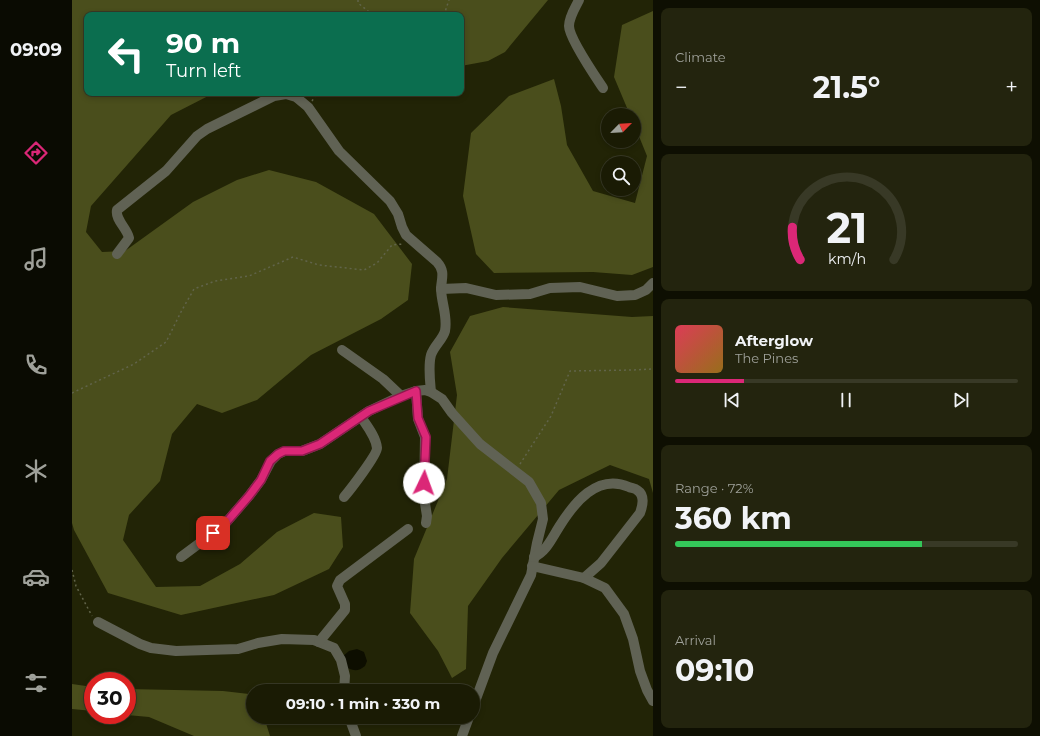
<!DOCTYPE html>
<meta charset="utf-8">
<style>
:root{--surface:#1a1b04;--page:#23240e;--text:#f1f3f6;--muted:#9fa19a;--line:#383926;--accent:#db2777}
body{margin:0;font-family:Montserrat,sans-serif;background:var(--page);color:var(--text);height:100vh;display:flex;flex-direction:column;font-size:15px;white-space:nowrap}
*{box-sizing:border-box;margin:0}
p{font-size:13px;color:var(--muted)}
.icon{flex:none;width:22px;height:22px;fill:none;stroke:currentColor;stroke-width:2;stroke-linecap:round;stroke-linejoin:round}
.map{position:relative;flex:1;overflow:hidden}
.panel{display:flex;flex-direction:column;gap:8px;padding:8px;background:#0e0f02;width:387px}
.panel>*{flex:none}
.guide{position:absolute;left:12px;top:12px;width:380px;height:84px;border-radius:8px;box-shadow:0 2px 6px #0003,0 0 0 1px var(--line);background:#0b6e4f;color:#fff;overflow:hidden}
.needle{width:26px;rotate:66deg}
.tools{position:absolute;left:529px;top:108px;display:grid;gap:8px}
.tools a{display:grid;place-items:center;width:40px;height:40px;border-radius:50%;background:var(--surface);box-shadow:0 2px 6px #0003,0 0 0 1px var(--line);font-size:20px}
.speed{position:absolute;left:12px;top:672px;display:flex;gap:8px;font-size:20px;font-weight:700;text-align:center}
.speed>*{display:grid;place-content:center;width:52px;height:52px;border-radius:50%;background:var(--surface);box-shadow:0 2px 6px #0003,0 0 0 1px var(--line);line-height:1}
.speed .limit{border:6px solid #d22;background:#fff;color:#111}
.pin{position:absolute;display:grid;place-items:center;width:34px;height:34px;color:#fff;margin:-17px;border-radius:8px;box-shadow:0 2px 6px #0006}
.me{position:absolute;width:44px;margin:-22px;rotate:3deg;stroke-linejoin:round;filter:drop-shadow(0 0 3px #0008)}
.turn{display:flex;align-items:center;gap:14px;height:84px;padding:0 16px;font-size:18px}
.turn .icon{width:52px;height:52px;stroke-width:2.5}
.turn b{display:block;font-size:28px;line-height:34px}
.big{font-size:30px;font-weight:700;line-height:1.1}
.panel .tile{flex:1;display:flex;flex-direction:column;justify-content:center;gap:6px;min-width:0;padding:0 14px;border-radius:8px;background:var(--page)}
.panel .dial{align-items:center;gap:0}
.dial svg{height:104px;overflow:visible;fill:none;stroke:var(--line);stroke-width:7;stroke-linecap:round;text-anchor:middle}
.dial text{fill:var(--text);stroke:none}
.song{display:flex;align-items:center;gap:12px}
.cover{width:48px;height:48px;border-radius:6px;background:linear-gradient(135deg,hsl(350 70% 55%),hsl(40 70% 35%))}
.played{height:4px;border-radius:2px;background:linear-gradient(90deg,var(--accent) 20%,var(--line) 20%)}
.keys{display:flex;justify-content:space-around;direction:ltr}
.heat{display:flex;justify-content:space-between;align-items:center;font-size:22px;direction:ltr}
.charge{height:6px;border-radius:3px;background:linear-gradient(90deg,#34c759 72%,var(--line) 0)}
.trip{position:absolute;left:174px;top:684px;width:234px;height:40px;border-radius:20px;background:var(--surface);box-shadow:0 2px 6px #0003,0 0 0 1px var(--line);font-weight:700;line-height:40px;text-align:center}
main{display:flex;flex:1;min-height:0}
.tab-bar{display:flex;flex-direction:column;width:72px;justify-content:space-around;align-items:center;background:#0a0b02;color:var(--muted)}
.tab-bar .icon{width:28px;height:28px}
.tab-bar .active{color:var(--accent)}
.tab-bar b{font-size:18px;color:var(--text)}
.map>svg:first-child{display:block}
.green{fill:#4a4e1c}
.water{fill:#0d0e00}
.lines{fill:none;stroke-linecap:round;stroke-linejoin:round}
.path{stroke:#61644a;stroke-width:1.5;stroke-dasharray:2 3;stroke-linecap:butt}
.minor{stroke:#606254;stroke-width:10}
.route-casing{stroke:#8e194d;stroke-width:10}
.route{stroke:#db2777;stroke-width:7}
</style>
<main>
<nav class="tab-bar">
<b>09:09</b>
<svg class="icon active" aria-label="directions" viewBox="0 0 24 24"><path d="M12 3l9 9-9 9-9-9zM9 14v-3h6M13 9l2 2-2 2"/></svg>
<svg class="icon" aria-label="music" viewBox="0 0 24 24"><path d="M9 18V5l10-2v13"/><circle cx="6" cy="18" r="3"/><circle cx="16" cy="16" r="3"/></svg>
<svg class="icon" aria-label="phone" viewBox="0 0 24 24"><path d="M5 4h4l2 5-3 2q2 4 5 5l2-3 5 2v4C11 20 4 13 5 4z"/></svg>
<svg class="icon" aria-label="climate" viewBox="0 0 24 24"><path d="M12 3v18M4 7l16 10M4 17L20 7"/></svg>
<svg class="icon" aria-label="car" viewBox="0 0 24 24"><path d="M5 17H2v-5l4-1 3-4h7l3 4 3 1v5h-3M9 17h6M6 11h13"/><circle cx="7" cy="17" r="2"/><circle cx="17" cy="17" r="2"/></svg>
<svg class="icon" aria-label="filters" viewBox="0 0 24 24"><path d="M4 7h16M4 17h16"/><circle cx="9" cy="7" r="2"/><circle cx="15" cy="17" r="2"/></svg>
</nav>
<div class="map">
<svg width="581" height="736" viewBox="0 0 581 736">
<rect width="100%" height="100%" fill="#222406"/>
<g class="green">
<path d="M0,0h476l-43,52 -17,9 -27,5v-51h-374v78h127l-43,22 -80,91 -5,26 16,20 23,-1 68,-49 44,-22 32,-10 47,12 58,32 38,50 -4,36 -27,19 -70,36 -54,45 -35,13 -25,-9 -25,30 -12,47 -31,34 -6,25 33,47 44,-1 40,-22 37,-32 37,-19 27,4 2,30 -14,22 -55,26 -93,20 -73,-22 -34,-63 -2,-7z"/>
<path d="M581,11v256l-21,8 -39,-3 -99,1 -18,-19 -13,-58 8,-63 38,-37 45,-17 7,27 6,39 26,46 42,12 12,-47 -13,-32v-9h-4l-16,-38 8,-52z"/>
<path d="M431,307l129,10 21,-1v177l-4,-14 -39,-14 -51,25 -57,68 -34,48 -2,63 -14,9 -14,-27 -28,-38 4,-54 33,-80 10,-84 -7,-43 20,-36z"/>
<path d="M0,684l21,3v24l-21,-2z"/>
<path d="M55,689l96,2 26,3 4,6v17h11l6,19h-76l-45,-19 -22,-2z"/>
</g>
<path class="water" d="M285,649l7,3 3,9 -2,5c-7,6 -13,5 -21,0l-2,-9 7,-6z"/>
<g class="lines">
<g class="path">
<path d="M286,0v3l15,12"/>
<path d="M372,15l5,-15"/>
<path d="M240,101l5,-8"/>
<path d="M0,393l62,-29 32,-22 16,-32 12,-21 21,-8 34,-5 44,-19 26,8 45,5 13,-7 15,-18 11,-1"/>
<path d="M448,464l31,-48 19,-45 63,-1 20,-1"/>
<path d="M0,570l4,16 16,30"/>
</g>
<g class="minor">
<path d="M507,0c-4,8 -10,17 -10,26 0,12 26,50 34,62"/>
<path d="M45,254l12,-16c-2,-10 -14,-18 -12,-28l49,-39 31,-35 10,-7 67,-33 12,-2 10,3 12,10 31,44 51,50 8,13 4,13 4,8 31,27c8,9 5,15 4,26 0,14 7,28 4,43 -2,8 -11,15 -14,24 -3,11 -1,26 0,37"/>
<path d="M369,289l25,-1 30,7 34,-1 20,-6 30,-1 37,9 18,-1 11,-5 7,-7"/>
<path d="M270,350l41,29 18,17"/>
<path d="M344,391l2,28 7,18 -1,60 3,19 -1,7"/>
<path d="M272,497c6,-7 33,-42 33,-49 -1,-11 -10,-22 -16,-31"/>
<path d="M109,557l43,-32 25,-29 12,-16 10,-19 7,-7 7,-3h17l18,-7 49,-33 32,-15 15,-5 9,-1 6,2 11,7 10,14 28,31 49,38 12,21 2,16 -6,24 -6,32 -38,78 -20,54"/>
<path d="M462,557c12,-5 18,-19 25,-30 15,-24 38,-54 70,-40 2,1 6,1 8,3 8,5 6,15 3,23l-39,50 -17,15"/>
<path d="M460,566l52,12 21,10 19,26 9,25 7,32 7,19 6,11"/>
<path d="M26,622l42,22 11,4 25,3 62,-2 20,-6 24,-4 32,1 20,8 7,12 4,16 -1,15"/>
<path d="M247,642l26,-32v-6l-8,-18 3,-6 68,-51"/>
<path d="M277,717l7,19"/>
<path d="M390,736l7,-19"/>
</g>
</g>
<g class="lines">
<g class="route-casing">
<path id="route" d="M141,533l11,-8 25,-29 12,-16 9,-19 8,-7 6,-3h18l18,-7 49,-33 47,-20 2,27 8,19 -2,46"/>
</g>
<use href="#route" class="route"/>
</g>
</svg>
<div class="tools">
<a><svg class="needle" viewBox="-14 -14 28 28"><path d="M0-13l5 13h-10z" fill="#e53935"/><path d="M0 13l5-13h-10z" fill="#9fa19a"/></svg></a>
<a><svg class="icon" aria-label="search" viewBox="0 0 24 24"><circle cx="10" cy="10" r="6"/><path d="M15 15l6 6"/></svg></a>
</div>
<div class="speed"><div class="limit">30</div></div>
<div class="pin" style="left:141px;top:533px;background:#d93025"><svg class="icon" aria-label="arrive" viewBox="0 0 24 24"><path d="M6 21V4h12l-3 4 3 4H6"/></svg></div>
<svg class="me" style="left:352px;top:483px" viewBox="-20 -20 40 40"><circle r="19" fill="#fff"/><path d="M0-13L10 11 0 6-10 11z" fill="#db2777"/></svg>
<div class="trip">09:10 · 1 min · 330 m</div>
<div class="guide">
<div class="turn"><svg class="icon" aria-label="left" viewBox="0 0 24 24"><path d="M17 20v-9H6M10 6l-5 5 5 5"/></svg><div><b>90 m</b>Turn left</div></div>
</div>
</div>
<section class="panel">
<div class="tile"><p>Climate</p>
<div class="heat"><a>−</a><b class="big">21.5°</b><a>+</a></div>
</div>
<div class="tile dial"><svg viewBox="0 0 100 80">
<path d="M14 69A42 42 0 1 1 86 69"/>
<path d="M14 69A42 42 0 0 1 8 44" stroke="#db2777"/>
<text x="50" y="56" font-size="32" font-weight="700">21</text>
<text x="50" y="72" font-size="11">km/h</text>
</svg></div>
<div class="tile">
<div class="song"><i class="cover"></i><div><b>Afterglow</b><p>The Pines</p></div></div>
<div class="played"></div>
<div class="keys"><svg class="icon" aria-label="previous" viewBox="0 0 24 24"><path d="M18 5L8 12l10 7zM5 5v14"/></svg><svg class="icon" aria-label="pause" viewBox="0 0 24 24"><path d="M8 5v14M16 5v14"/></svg><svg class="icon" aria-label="next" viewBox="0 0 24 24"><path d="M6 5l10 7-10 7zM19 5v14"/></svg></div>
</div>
<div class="tile"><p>Range · 72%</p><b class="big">360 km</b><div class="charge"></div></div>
<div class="tile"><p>Arrival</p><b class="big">09:10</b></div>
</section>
</main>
